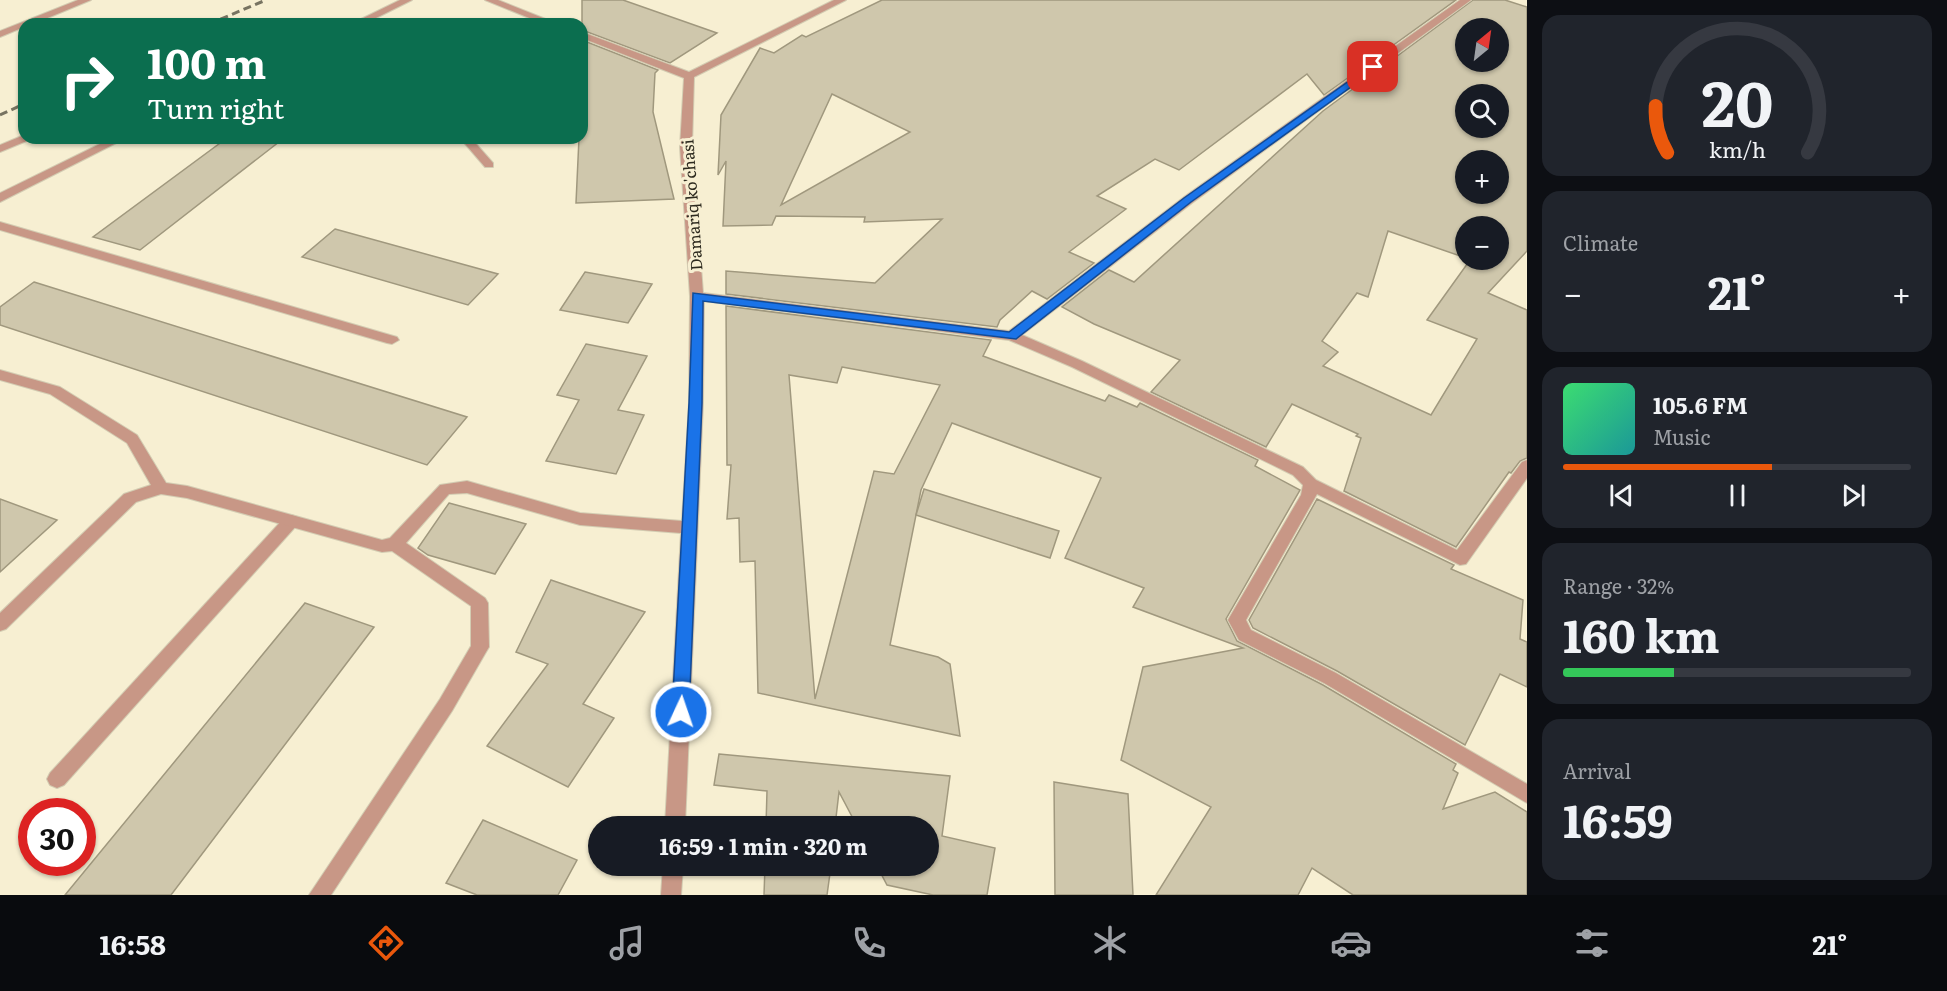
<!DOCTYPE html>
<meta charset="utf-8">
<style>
:root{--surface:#171b24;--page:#20242c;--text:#f1f3f6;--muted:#9ea1a6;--line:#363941;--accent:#ea580c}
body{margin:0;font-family:Literata,serif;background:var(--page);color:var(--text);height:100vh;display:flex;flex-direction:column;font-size:22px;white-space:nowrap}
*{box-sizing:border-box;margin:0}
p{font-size:20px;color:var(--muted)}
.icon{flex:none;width:33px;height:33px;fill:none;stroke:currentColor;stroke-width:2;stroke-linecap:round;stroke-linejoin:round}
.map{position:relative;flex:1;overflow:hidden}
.panel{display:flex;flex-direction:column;gap:15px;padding:15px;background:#0d0f14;width:420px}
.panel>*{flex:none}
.top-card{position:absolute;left:18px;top:18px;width:570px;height:126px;border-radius:18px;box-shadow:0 2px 4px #0004;background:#0b6e4f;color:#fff;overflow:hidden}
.needle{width:39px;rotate:29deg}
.controls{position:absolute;left:1455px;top:18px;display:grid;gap:12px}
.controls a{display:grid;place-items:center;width:54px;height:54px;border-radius:50%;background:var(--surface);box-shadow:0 2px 4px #0004;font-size:30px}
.speed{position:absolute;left:18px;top:798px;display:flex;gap:12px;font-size:30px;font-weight:700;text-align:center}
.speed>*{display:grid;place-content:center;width:78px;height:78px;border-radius:50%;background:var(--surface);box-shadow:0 2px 4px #0004;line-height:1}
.speed .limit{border:9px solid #d22;background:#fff;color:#111}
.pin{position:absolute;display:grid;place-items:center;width:51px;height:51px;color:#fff;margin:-26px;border-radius:12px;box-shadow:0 3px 9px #0006}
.me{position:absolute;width:66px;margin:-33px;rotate:3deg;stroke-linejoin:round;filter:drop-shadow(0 0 4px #0008)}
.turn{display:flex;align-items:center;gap:21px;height:126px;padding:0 30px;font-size:27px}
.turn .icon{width:78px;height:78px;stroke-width:2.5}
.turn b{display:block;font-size:42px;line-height:51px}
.big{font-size:45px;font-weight:700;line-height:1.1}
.panel .tile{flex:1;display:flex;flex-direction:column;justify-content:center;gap:9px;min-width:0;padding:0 21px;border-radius:18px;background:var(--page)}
.panel .dial{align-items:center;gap:0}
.dial svg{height:156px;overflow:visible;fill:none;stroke:var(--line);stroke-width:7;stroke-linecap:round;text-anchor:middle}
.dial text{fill:var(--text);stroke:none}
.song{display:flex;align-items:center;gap:18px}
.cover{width:72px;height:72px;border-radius:9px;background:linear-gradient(135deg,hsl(140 70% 55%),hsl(180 70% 35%))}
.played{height:6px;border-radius:3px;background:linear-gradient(90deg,var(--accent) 60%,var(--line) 60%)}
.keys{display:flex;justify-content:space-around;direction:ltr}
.heat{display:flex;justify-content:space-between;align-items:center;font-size:33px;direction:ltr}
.charge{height:9px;border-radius:4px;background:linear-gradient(90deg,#34c759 32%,var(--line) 0)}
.trip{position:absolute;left:588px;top:816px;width:351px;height:60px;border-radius:30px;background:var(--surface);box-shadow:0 2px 4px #0004;font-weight:700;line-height:60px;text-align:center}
.dock{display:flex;height:96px;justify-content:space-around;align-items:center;background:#090b0e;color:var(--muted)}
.dock .icon{width:42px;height:42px}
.dock .active{color:var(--accent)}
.dock b{font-size:27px;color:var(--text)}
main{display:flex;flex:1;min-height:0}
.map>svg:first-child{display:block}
.building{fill:#cfc7ac;stroke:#a0987e;stroke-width:1.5;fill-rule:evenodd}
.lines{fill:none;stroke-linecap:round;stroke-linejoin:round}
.service-casing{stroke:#d3ccb2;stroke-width:2}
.minor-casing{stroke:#d3ccb2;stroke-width:2}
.service{fill:#c89786;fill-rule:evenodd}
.minor{fill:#c89786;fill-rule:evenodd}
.rail{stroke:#777361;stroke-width:3;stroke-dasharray:8 4.5;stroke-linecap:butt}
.route{fill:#1a73e8;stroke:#114b97;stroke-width:1.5}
.labels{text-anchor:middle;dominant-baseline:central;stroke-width:6;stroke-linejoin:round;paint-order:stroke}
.street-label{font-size:16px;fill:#2d2a1f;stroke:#f7efd2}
</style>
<main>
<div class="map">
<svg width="1527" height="895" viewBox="0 0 1527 895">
<rect width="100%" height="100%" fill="#f7efd2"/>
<g class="building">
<path d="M582,0h41l94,33 -47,30 -88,-33z"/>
<path d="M882,0h574l-132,95 -17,-21 -128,96 -24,-11 -58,37 29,13 -57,43 25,11 -47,36 -15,-8 -32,29 -3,7 -271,-33v-23l149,12 67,-64 -78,3 1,-5 -89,-1 -4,9 -49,1 3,-65 -8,14 3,-60 39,-67 14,5 28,-18 4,2zM832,94l78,38 -129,73z"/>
<path d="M1473,0h32l22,7v244l-39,42 39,17v148l-7,3 -9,12 -2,-1 -53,75 -112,-56 17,-53 -5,-2 2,-2 -66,-30 -26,43 -115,-55 29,-32 -86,-36 -32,-17 47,-37 25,12 189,-171zM1466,28h32v34h-32zM1466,94h32v34h-32zM1466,160h32v34h-32zM1466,226h32v34h-28l-43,60 50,19 -46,76 -108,-49 15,-14 -16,-11 35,-48 11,4 20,-66 78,27z"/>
<path d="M582,40l76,30 -3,3 -2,39 21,87 -98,4 3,-65h3z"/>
<path d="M227,138h57l-144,112 -47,-13z"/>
<path d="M335,229l163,45 -30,31 -166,-48z"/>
<path d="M585,272l67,12 -24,39 -68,-13z"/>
<path d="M34,282l433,135 -40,48 -427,-140v-18z"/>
<path d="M726,306l265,34 -8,16 122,45 4,-6 28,12 3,-4 118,57 -3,6 45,24 -74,129 11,22 86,44 133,79 -3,6 5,3 -15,36 52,-17 32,20v83h-174l-41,-27 -14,27h-142l55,-88 -90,-47 22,-93 100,-19 -110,-41 11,-19 -79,-30 36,-80 -149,-55 -31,67 -31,155 48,12 12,7 10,72 -202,-43 -3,-132 -15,1 -1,-44 -12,1 4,-54h-4zM842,367l98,18 -46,89 -20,-3 -59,228 -26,-324 48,8z"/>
<path d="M586,344l61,12 -29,54 26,5 -28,59 -70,-13 33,-61 -22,-5z"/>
<path d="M924,489l135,42 -9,27 -134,-43z"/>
<path d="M0,499l57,21 -57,52z"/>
<path d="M1317,499l137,66 -3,4 72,31 -3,39 7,3v45l-27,-13 -35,71 -128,-74 -84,-43 -4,-8z"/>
<path d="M449,503l77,21 -31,50 -67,-19 -10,-7z"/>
<path d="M551,580l94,32 -62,92 31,14 -46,69 -81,-41 61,-82 -32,-12z"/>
<path d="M305,603l69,24 -203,268h-106z"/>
<path d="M719,754l231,22 -8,60 53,12 -8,47h-54l-46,-10 -10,-19h51v-40h-71l-18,-34 -4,34h-69l1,-35 -53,-6z"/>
<path d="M1054,782l74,12 5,101h-78z"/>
<path d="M483,820l94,40 -19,35h-81l-31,-12z"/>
<path d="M765,866h66l-4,29h-63z"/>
</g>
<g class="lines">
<g class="service-casing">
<g id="service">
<path d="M24,135v3h6l-1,2 -29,12v-7z"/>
<path d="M460,138h11l22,25v4h-8z"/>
<path d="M0,222l397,115 2,3 -7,4 -5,-1 -387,-113z"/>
<path d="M291,515l6,2 2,4 -2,4 -233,260 -7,3 -7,-3 -3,-6 3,-6 235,-256z"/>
</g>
</g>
<g class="minor-casing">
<g id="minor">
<path d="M78,0h13l-58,24h-9v3l-24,10v-6z"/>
<path d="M400,0h12l-48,24h-13z"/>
<path d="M485,0h13l60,24h-14z"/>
<path d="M834,0h12l-152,77 -2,70 11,146 306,38 175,-134 276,-197h11l-279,203 -170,132 60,26 221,106 13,13 141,70 65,-88 5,-2v18l-61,86 -6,1 -143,-71 -71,126 5,10 85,43 191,111v19l-203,-120 -85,-43 -11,-20 73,-125 2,-10 -10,-10 -221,-108 -63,-27 -305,-39 -1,102 -18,423h-20l16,-293 -101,-8 -113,-32 -18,1 -43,49 79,55 3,5 1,44 -3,5 -34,59 -121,184h-22l131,-196 31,-53v-40l-79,-55 -10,1 -195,-54 -26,-4 -25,8 -130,127 -6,2v-18l124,-119 27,-9 -24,-42 -77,-49 -50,-14v-10l60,17 77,48 29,48 21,3 195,54 8,-2 50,-53 27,-4 113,32 102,8 7,-118 1,-107 -10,-149 4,-69 -102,-40v-6l107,40z"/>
<path d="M112,138h14l-126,64v-9z"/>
<path d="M663,866h20l-2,29h-20z"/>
</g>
</g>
<use href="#service" class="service"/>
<use href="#minor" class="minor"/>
<g class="rail">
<path d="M209,24l57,-24"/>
<path d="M0,115l24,-11"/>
</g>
</g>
<path class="route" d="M1373,64l5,3 -2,2 -185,133 -175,137 -313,-38 -1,102 -13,309 -3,5 -5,2 -6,-2 -3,-5 17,-309 4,-110 316,39 175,-134z"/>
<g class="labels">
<g class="street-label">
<text transform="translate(691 205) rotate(-94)">Damariq ko'chasi</text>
</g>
</g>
</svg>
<div class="controls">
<a><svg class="needle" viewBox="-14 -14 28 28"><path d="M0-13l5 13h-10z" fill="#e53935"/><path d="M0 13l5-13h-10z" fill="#9ea1a6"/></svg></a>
<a><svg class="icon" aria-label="search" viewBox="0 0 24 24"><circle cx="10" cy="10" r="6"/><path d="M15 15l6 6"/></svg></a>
<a>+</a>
<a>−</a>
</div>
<div class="speed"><div class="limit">30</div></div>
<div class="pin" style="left:1373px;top:67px;background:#d93025"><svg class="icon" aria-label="arrive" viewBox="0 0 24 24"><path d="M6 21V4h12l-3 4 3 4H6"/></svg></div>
<svg class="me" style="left:681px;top:712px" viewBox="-20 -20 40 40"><circle r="17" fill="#1a73e8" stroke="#fff" stroke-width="3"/><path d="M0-11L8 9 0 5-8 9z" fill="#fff"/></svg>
<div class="trip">16:59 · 1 min · 320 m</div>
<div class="top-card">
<div class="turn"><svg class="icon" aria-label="right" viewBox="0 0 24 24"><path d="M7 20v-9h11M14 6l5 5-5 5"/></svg><div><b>100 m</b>Turn right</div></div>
</div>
</div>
<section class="panel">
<div class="tile dial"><svg viewBox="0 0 100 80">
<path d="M14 69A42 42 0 1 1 86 69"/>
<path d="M14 69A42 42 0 0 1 8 45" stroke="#ea580c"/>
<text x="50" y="56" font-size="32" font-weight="700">20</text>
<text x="50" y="72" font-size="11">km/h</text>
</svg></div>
<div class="tile"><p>Climate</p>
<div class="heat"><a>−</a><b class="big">21°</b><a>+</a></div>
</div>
<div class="tile">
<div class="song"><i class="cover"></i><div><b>105.6 FM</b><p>Music</p></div></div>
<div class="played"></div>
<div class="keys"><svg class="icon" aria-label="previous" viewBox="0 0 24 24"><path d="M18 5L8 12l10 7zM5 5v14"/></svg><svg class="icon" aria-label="pause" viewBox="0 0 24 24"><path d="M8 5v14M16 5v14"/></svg><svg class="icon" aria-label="next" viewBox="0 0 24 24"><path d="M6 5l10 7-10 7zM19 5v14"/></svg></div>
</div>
<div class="tile"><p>Range · 32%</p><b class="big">160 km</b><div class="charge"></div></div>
<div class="tile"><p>Arrival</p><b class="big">16:59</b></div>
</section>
</main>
<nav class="dock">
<b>16:58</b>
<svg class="icon active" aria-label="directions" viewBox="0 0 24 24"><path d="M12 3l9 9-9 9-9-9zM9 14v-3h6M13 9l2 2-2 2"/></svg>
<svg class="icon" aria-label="music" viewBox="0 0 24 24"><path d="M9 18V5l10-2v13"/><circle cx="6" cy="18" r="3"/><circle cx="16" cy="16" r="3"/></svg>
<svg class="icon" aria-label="phone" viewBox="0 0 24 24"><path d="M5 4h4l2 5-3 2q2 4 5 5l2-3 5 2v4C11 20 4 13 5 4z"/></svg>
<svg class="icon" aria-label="climate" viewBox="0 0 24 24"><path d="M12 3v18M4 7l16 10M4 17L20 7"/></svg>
<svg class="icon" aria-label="car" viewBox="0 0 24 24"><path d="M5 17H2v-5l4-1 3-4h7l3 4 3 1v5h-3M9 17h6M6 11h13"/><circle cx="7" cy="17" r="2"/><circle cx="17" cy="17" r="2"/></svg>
<svg class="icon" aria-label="filters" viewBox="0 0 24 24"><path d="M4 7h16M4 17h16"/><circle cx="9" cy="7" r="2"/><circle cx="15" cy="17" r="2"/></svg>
<b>21°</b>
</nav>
